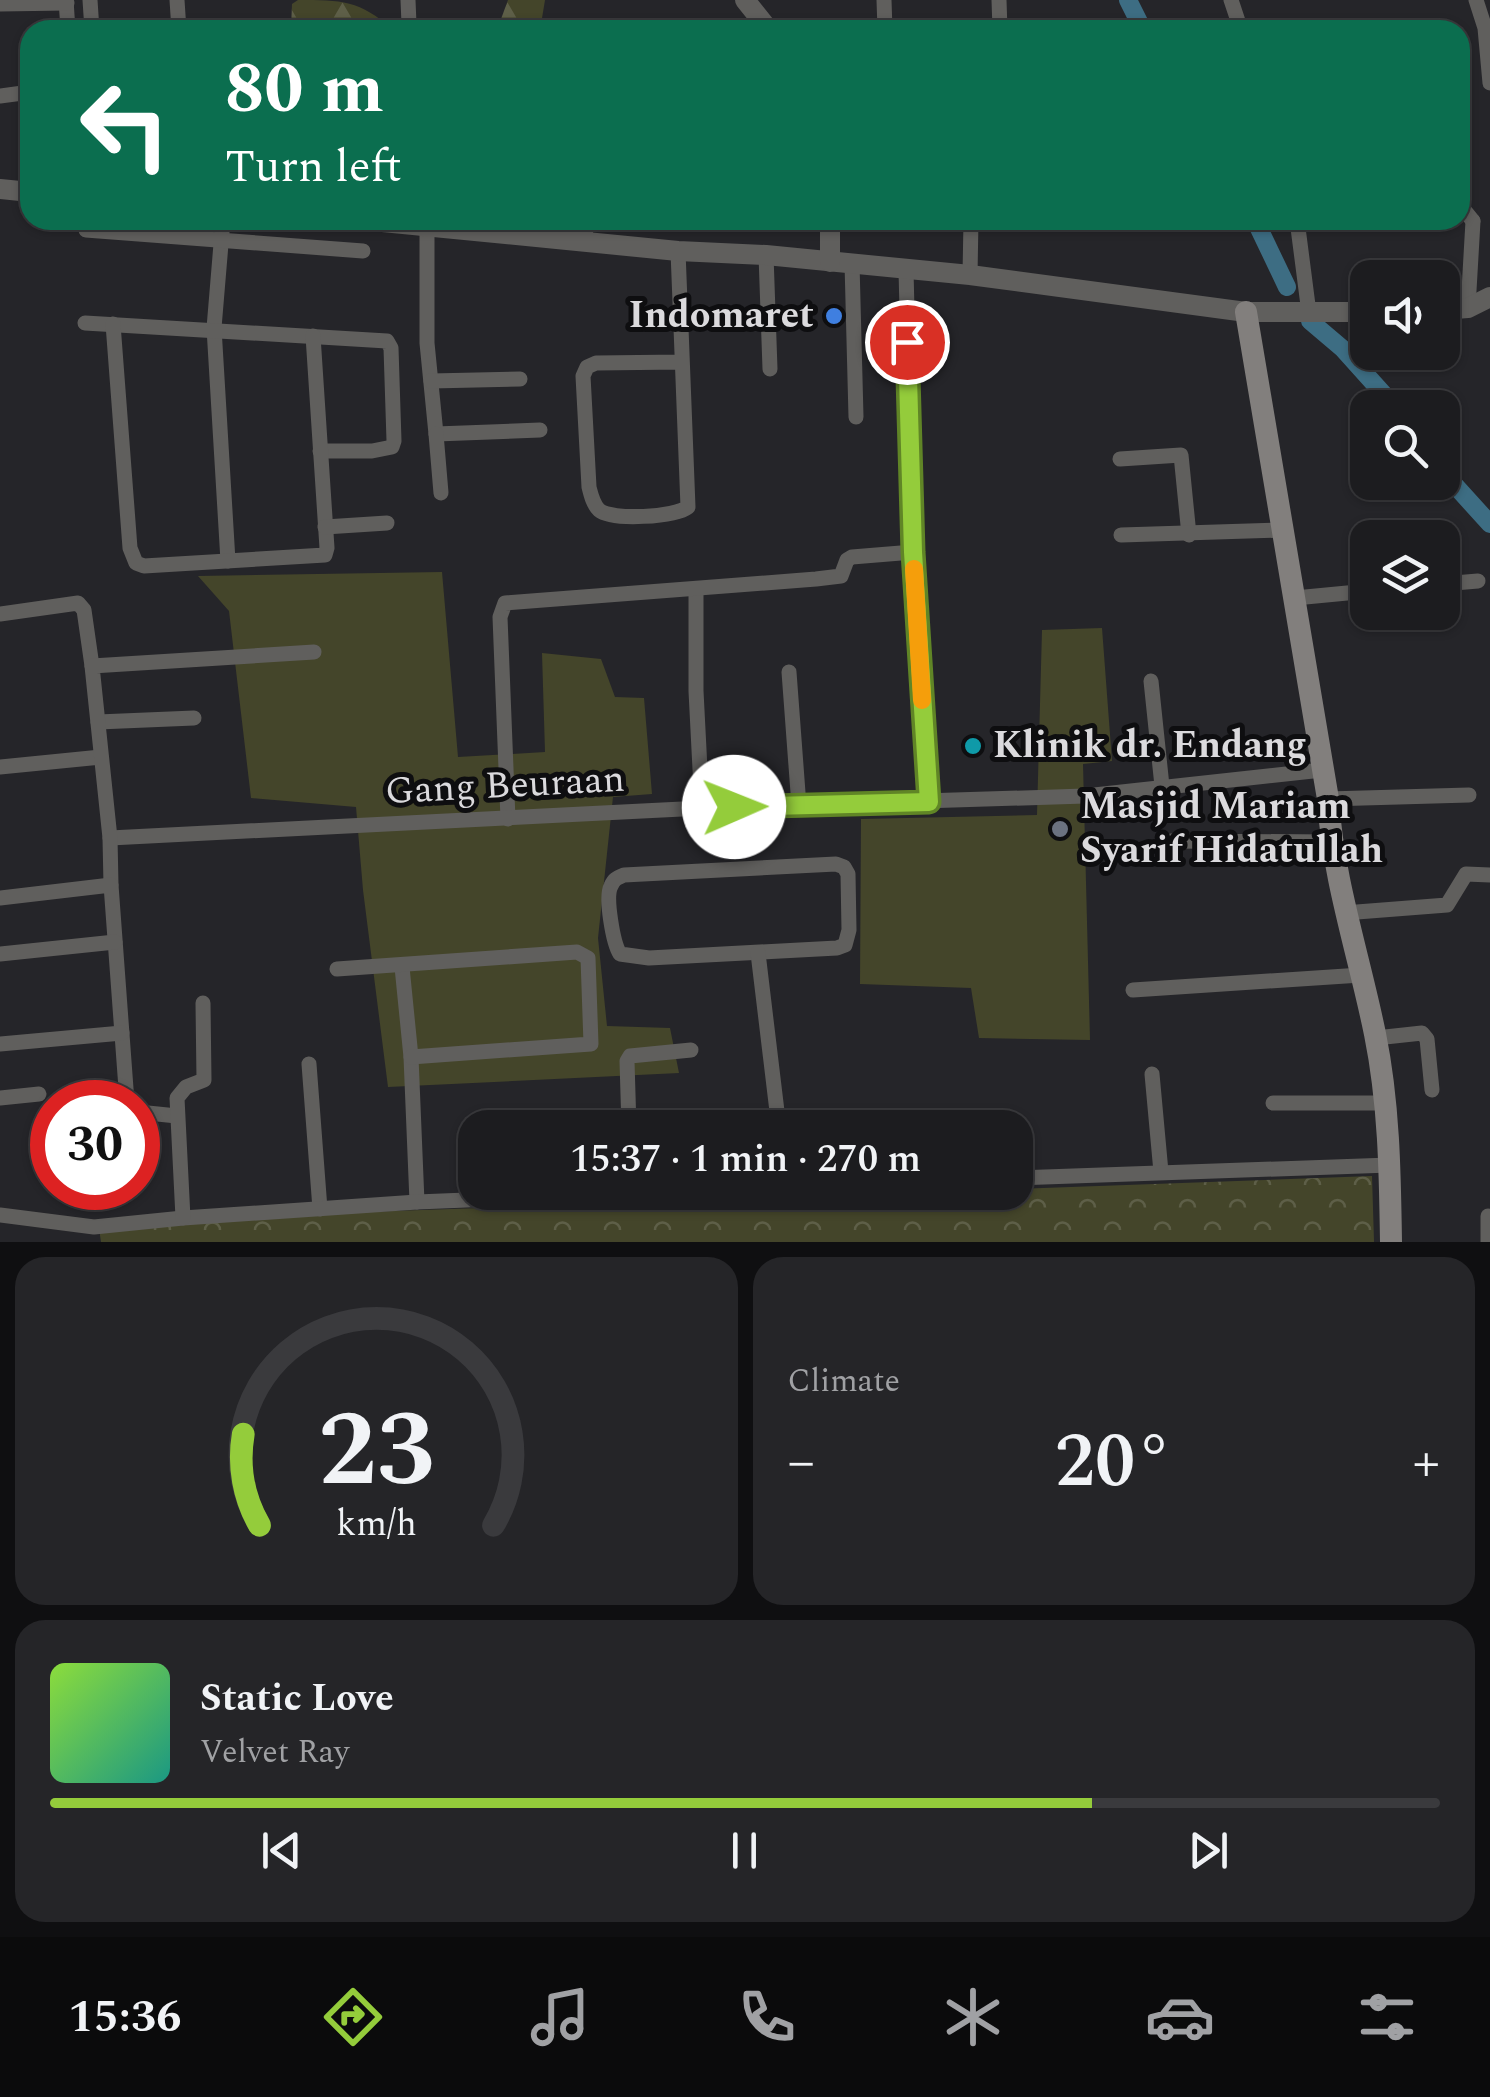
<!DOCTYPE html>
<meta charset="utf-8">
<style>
:root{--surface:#1c1c1f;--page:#252528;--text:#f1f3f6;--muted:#a0a1a4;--line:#3a3a3d;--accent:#94cc3b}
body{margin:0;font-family:Spectral,serif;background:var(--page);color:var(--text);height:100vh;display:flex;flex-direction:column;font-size:38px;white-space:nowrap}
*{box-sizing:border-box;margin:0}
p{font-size:32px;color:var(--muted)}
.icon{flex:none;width:55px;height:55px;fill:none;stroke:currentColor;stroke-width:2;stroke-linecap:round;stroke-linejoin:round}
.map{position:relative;height:1242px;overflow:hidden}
.panel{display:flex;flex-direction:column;gap:15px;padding:15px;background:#0f0f11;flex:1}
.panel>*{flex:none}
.hud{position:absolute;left:20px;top:20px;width:1450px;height:210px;border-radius:30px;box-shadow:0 2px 8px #0004,0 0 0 2px var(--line);background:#0b6e4f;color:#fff;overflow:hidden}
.controls{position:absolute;left:1350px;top:260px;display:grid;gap:20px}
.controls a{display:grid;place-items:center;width:110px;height:110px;border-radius:20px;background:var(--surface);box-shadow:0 2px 8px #0004,0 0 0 2px var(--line);font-size:50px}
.speed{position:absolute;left:30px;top:1080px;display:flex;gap:20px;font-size:50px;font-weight:700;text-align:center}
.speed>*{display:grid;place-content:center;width:130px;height:130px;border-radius:50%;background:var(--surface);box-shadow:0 2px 8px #0004,0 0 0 2px var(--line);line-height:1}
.speed .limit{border:15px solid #d22;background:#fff;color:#111}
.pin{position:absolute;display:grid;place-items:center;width:85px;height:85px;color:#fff;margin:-42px;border:5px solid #fff;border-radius:50%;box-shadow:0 2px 10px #0007}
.me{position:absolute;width:110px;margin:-55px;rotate:89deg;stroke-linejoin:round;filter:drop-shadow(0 0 8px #0008)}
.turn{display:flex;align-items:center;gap:35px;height:210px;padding:0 40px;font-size:45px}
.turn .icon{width:130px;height:130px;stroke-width:2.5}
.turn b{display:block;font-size:70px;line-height:85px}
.big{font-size:75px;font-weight:600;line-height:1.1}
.panel .widget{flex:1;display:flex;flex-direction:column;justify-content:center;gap:15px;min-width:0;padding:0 35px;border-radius:30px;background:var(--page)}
.panel .dial{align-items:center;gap:0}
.dial svg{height:260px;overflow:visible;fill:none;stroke:var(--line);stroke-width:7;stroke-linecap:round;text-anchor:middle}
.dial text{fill:var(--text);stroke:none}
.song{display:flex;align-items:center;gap:30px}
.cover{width:120px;height:120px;border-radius:15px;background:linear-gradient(135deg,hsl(90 70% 55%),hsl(170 70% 35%))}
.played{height:10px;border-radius:5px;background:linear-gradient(90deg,var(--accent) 75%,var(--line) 75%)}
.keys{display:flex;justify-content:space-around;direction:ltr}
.heat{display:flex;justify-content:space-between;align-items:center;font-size:55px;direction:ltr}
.panel .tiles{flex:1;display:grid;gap:15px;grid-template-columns:1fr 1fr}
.widget:last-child{grid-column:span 2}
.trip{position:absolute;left:458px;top:1110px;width:575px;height:100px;border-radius:30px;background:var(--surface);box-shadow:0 2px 8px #0004,0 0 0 2px var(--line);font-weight:600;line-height:100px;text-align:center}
.tab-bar{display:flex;height:160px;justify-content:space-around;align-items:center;background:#0b0b0c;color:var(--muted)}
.tab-bar .icon{width:70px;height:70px}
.tab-bar .current{color:var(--accent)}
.tab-bar b{font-size:45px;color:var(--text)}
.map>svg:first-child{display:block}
.grass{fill:#44452a}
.forest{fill:url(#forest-firs)}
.park{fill:url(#park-crowns)}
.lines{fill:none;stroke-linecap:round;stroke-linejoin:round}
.canal{stroke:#3d6d83;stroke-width:18}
.minor{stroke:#605f5d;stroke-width:15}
.tertiary{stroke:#605f5d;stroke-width:20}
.secondary{stroke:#827f7d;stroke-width:22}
.route-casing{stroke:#608526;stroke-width:25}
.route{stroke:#94cc3b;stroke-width:18}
.slow{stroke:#f59e0b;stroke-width:18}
.shop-dot{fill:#3f7fe0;stroke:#0e0e10;stroke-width:4}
.culture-dot{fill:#0f9aa8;stroke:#0e0e10;stroke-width:4}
.worship-dot{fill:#6b7280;stroke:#0e0e10;stroke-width:4}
.labels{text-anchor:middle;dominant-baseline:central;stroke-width:10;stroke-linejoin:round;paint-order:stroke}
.poi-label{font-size:38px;font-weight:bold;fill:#dbdadd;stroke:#0e0e10;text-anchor:start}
.street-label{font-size:38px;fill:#dbdadd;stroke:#0e0e10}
</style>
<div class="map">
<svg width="1490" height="1242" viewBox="0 0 1490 1242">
<defs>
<pattern id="forest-firs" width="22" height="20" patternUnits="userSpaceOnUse" patternTransform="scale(2.5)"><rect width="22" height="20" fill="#44452a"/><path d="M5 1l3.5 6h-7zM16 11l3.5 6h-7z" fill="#5e5f48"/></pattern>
<pattern id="park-crowns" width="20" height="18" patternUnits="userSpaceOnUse" patternTransform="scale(2.5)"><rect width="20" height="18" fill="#44452a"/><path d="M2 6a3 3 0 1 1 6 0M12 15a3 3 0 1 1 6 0" fill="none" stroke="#5e5f48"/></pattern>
</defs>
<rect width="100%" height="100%" fill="#252529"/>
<g class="grass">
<path d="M442,572l16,185 87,-5 -3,-99 59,6 14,38 29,1 8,96 -39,3 -15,141 9,88 63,2 9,45 -291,14 -25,-197 -7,-83 -105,-9 -22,-187 -31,-35z"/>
<path d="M1102,628l10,133 -29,3 7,276 -111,-2 -8,-50 -111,-4 1,-165 176,-4 5,-185z"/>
</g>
<g class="forest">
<path d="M298,0c43,0 62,0 95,30h-105l3,-1 1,-25z"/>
<path d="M508,0h37l-5,30h-43z"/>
</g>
<path class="park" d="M1372,1176l2,66h-1273l-3,-21 819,-28 98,-1v-3z"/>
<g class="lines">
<g class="canal">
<path d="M1128,0l15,30"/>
<path d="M1255,220l32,67"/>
<path d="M1310,321l33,28 53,59"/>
<path d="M1442,471l48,53"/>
</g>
<g class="minor">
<path d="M66,0l2,30"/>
<path d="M90,0l2,30"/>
<path d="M177,0l2,30"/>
<path d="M408,0l1,24"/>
<path d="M884,0l1,30"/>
<path d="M999,0l1,30"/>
<path d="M1231,0l10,30"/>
<path d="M1476,0l9,28 5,55"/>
<path d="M0,4l67,-1"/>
<path d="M0,96l30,-4"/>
<path d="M1460,205l13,16"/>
<path d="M223,220l-9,108 14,233"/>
<path d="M585,220l1,22"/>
<path d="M1297,220l12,93"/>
<path d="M427,226v117l9,91 104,-4"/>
<path d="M86,230l277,21"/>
<path d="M678,251l10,256c-13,10 -76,14 -89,3 -6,-6 -8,-15 -10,-23l-6,-111 4,-9 9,-4 85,-1"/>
<path d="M766,255l4,114"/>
<path d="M852,263l4,154"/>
<path d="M906,270l7,282 16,250"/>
<path d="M970,275l1,-55"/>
<path d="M1468,308l5,-87"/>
<path d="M85,323l302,18 4,7 3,93 -2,6 -20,4h-52"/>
<path d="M113,324l17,224 6,15 8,3 181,-11 2,-7 -14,-212"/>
<path d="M431,381l89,-2"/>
<path d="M436,434l5,59"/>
<path d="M1120,459l61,-4 8,80"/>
<path d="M325,527l62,-4"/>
<path d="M1121,535l163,-5"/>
<path d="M1442,584l36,-3"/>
<path d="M696,589v102l6,117"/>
<path d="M1295,598l73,-7"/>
<path d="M0,614l78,-11 6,7 8,56"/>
<path d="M789,672l10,134"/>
<path d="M1151,681l11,105"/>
<path d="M98,722l96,-4"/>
<path d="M0,767l101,-10"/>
<path d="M1328,799l141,-4"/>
<path d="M508,819l-8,-202 5,-14 311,-24 25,-3 6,-16 5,-3 61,-5"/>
<path d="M110,838l592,-30 383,-12 237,-26"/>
<path d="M1171,841l160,1"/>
<path d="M836,864l8,3 4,7 1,56 -4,15 -8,3 -188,10 -29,-4c-7,-11 -15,-57 -9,-68 3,-7 6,-8 13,-11z"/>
<path d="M111,885l-1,-47 -18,-172 222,-14"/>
<path d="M0,898l111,-13 16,217"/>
<path d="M1344,913l103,-8 19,-31 24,1"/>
<path d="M758,953l21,175"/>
<path d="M0,954l115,-12"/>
<path d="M402,967l9,90 6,145"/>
<path d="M337,969l240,-17 11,6 3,86 -180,13"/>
<path d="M1133,990l228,-15"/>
<path d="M1376,1038l46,-5 5,6 5,51"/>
<path d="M0,1044l122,-11"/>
<path d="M309,1064l11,145"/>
<path d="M1152,1074l9,98"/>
<path d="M0,1098l39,-4"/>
<path d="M1273,1103h114"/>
<path d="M138,1112l39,4"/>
<path d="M629,1128l-2,-67 3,-5 61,-6"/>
<path d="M1015,1178l375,-13"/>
<path d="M0,1215l94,12 89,-9 234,-16 243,-10"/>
<path d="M183,1218l-6,-120 9,-11 18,-7 -1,-77"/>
<path d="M1488,1242v-26"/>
</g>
<g class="tertiary">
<path d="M745,0l24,30"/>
<path d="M0,189l30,3"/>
<path d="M362,220l316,31 88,4 204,20 276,37h122"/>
<path d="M830,262v-42"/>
<path d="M1442,310l26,-2 22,-11"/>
</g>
<path class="secondary" d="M1246,312l82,487c5,81 31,156 47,235 14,69 15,138 16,208"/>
</g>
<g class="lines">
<g class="route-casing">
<path id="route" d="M734,807l195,-5 -16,-250 -6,-210"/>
</g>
<use href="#route" class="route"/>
<path class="slow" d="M914,569l8,131"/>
</g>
<circle class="shop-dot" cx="834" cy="316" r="10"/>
<circle class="culture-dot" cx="973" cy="746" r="10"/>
<circle class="worship-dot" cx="1060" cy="829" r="10"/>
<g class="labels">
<g class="poi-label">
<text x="814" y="316" text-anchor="end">Indomaret</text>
<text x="993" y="746">Klinik dr. Endang</text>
<text x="1080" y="807">Masjid Mariam<tspan x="1080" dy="44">Syarif Hidatullah</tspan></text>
</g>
<g class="street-label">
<text transform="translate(505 786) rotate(-3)">Gang Beuraan</text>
</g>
</g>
</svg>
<div class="controls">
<a><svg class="icon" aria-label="sound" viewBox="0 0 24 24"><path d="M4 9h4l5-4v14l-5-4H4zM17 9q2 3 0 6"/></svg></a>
<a><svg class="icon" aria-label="search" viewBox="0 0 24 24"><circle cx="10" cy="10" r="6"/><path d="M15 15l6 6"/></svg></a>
<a><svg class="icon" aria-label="layers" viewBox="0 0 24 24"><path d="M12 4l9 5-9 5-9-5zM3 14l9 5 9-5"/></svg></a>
</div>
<div class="speed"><div class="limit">30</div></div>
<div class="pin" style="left:907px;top:342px;background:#d93025"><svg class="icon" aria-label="arrive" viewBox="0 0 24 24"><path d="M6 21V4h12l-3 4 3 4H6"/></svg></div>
<svg class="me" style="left:734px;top:807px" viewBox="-20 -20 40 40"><circle r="19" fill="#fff"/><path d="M0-13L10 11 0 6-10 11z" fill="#94cc3b"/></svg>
<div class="trip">15:37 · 1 min · 270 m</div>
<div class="hud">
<div class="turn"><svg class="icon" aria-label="left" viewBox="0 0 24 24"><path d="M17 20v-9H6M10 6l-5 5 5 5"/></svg><div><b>80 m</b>Turn left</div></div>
</div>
</div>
<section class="panel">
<div class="tiles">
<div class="widget dial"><svg viewBox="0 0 100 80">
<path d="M14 69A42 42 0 1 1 86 69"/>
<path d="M14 69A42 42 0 0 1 9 41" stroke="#94cc3b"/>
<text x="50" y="56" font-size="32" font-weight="700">23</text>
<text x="50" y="72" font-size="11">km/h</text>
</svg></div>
<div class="widget"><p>Climate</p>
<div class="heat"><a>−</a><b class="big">20°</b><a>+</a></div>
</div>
<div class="widget">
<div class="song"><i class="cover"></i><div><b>Static Love</b><p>Velvet Ray</p></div></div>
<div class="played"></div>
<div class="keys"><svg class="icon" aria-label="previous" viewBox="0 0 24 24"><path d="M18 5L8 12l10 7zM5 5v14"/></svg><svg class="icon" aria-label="pause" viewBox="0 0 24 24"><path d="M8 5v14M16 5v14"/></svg><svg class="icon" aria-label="next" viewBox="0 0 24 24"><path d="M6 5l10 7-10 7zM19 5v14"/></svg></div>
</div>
</div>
</section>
<nav class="tab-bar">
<b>15:36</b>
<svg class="icon current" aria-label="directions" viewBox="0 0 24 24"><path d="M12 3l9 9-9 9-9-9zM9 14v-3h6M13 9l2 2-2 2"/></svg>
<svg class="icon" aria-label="music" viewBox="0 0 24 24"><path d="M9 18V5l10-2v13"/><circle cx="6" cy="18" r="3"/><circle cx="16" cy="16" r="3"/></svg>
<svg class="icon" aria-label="phone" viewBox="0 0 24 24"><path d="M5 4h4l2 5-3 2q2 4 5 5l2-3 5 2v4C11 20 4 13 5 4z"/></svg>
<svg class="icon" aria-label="climate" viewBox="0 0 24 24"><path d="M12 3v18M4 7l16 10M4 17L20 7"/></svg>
<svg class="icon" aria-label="car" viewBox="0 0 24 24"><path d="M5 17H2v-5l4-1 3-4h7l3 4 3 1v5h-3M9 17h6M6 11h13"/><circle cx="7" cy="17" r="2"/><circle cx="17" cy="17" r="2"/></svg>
<svg class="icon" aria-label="filters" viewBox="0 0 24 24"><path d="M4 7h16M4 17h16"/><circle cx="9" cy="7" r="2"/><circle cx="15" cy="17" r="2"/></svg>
</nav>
